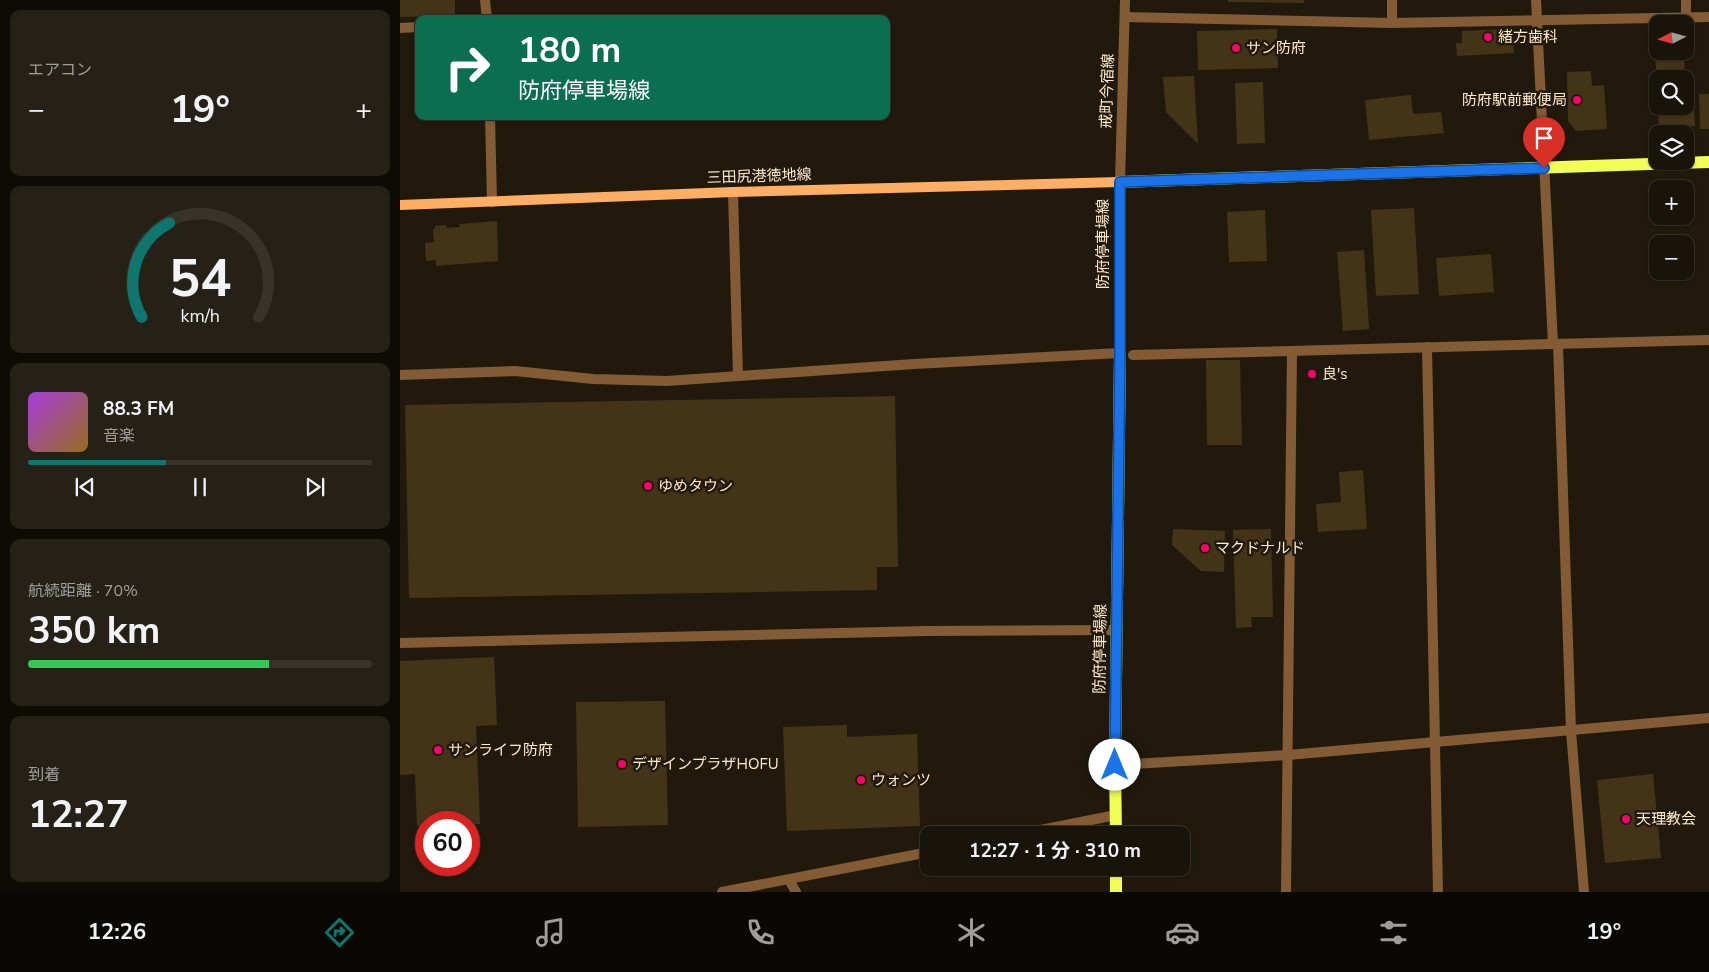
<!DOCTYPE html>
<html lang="ja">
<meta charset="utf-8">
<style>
:root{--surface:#191409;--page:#262117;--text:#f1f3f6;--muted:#9f9e9c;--line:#37332a;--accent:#0f766e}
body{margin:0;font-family:"Nunito Sans","Noto Sans JP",sans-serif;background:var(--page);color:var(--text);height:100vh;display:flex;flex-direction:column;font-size:19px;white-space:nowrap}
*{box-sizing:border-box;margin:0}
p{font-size:16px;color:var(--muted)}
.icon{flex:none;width:28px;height:28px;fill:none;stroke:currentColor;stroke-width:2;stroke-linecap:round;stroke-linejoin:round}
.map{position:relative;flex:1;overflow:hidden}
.sheet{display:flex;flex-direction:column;gap:10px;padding:10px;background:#0e0b05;width:400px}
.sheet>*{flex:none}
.hud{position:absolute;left:15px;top:15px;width:475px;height:105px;border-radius:10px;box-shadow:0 1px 4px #0004,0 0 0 1px var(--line);background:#0b6e4f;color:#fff;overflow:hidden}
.needle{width:32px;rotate:264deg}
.controls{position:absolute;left:1249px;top:15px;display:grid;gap:10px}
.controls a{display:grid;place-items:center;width:45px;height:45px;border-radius:10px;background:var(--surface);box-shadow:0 1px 4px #0004,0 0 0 1px var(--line);font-size:25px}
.speed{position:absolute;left:15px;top:811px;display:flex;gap:10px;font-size:25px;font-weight:700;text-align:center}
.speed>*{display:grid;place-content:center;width:65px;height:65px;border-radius:50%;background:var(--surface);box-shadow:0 1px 4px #0004,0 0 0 1px var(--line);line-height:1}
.speed .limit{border:8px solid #d22;background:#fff;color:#111}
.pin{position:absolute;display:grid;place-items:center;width:42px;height:42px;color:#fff;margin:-51px -21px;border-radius:50% 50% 50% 0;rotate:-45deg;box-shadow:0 0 5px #0007}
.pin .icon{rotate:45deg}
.me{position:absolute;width:55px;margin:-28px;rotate:0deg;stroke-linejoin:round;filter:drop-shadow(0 0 4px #0008)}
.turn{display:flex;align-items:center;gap:18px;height:105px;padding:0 20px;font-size:22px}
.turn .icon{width:65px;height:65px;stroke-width:2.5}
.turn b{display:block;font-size:35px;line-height:42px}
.big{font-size:38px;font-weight:700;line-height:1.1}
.sheet .card{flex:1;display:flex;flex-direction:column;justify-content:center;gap:8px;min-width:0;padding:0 18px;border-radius:10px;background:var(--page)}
.sheet .dial{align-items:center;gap:0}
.dial svg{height:130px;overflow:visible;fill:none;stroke:var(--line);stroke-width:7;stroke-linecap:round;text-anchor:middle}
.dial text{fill:var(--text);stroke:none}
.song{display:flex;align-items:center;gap:15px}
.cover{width:60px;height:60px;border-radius:8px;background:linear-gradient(135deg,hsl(280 70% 55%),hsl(40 70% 35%))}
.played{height:5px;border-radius:2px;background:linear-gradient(90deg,var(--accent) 40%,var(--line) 40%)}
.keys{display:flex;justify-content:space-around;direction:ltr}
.heat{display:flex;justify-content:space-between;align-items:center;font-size:28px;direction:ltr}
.charge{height:8px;border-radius:4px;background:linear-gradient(90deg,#34c759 70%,var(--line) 0)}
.trip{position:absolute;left:520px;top:826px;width:270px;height:50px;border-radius:10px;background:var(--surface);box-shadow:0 1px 4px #0004,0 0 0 1px var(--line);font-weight:700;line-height:50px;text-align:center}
.tab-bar{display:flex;height:80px;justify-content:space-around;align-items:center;background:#0a0804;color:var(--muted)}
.tab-bar .icon{width:35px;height:35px}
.tab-bar .selected{color:var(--accent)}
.tab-bar b{font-size:22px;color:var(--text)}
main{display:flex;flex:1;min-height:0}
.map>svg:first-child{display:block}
.building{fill:#433417}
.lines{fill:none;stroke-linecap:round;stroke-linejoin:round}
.minor{stroke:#835b35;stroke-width:10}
.tertiary{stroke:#835b35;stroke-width:10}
.secondary{stroke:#ffaf64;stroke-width:10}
.primary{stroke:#f1ff54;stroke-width:12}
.route-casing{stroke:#114b97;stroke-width:12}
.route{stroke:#1a73e8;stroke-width:9}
.poi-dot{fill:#f8006e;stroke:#211a0c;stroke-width:2}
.labels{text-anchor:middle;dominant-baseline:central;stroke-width:5;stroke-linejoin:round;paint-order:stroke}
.poi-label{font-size:15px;fill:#ffe9cd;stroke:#211a0c;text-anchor:start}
.street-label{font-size:15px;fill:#ffe9cd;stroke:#211a0c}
</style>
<main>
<section class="sheet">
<div class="card"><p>エアコン</p>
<div class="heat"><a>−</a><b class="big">19°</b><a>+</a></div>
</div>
<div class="card dial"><svg viewBox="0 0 100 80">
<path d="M14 69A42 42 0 1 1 86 69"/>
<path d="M14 69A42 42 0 0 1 31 11" stroke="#0f766e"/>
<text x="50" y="56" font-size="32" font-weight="700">54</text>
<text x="50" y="72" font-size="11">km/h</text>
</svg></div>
<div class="card">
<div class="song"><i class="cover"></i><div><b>88.3 FM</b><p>音楽</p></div></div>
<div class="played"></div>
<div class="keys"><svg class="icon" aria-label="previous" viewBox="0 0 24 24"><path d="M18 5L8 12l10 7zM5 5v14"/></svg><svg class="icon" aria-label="pause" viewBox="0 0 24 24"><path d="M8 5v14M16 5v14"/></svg><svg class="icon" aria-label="next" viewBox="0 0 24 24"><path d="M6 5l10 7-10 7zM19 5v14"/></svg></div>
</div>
<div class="card"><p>航続距離 · 70%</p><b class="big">350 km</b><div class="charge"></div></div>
<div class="card"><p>到着</p><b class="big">12:27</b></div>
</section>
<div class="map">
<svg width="1309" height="892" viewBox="0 0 1309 892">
<rect width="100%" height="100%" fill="#211a0c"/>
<g class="building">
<path d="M0,0h55v16l-55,1z"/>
<path d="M828,0h76v3l-76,-1z"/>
<path d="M877,29l1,39 -80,2 -1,-39z"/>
<path d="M1113,29l1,24 -57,3 -1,-13h6v-12z"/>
<path d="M1284,56l1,23h-28l-2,-21z"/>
<path d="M1191,71l1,15 12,-1 3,44 -31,2 -8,-10 -1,-49z"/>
<path d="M794,76l4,68 -32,-32 -3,-35z"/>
<path d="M863,82l2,61 -28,1 -2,-61z"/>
<path d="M1299,94h10v35h-9z"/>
<path d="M1011,95l2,19 28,-2 3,21 -75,7 -4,-40z"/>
<path d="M1293,97l2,29 -36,1 -1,-21h27v-8z"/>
<path d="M1014,208l5,86 -43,2 -5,-86z"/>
<path d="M865,210l2,51 -38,1 -2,-50z"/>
<path d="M97,221l1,40 -62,5v-6l-10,1 -1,-18 9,-1 -1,-13h2v-3l11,-1 1,3 13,-1 -1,-3z"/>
<path d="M964,250l5,79 -26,2 -6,-79z"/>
<path d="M1091,254l3,38 -55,4 -3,-38z"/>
<path d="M806,360h34l2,85h-35z"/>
<path d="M495,396l3,171h-21v23l-468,8 -4,-193z"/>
<path d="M963,470l4,59 -49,3 -2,-28 25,-2 -2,-30z"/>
<path d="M773,529l52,2 -1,41 -23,-1 -29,-26z"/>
<path d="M871,529l2,88h-22l1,10 -16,1 -3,-98z"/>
<path d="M94,657l3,68 -21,1 4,98h-11v-2h-43v4h-9l-2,-52 -15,1v-114z"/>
<path d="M265,701l3,124 -90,2 -2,-125z"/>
<path d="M447,725v12l70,-3 3,92 -133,5 -4,-104z"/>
<path d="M1253,774l8,84 -56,5 -8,-83z"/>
</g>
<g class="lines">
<g class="minor">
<path d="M85,0l2,19"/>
<path d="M1136,0l17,344"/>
<path d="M1286,0v17"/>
<path d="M725,17l267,6 317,-6"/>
<path d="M992,23v-23"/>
<path d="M0,28l19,-1"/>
<path d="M90,116l2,86"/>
<path d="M333,192l5,184"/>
<path d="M1158,344l13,387 13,161"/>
<path d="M1027,347l11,545"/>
<path d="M733,355l576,-15"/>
<path d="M0,375l115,-4 78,8 74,2 247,-17 206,-11"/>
<path d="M615,835l101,-20"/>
<path d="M389,880l7,12"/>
<path d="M322,892l207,-40"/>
<path d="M886,892l6,-541"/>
</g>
<g class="tertiary">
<path d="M720,182l5,-182"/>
<path d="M0,643l527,-12 189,-1"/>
<path d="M715,765l173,-10 421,-37"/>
</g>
<path class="secondary" d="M0,205l333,-13 387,-10"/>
<g class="primary">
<path d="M716,835l-1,-70 5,-412v-171l589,-20"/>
<path d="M716,892v-24"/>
</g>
</g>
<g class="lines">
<g class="route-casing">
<path id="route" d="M715,765l5,-413v-170l424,-14"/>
</g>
<use href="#route" class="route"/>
</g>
<g class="poi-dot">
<circle cx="1088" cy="37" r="5"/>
<circle cx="836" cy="48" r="5"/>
<circle cx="1177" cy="100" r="5"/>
<circle cx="912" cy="374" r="5"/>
<circle cx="248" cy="486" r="5"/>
<circle cx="805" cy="548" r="5"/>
<circle cx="38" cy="750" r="5"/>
<circle cx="222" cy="764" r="5"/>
<circle cx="461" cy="780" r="5"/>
<circle cx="1226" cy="819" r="5"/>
</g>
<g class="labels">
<g class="poi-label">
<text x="1098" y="37">緒方歯科</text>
<text x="846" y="48">サン防府</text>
<text x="1167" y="100" text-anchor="end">防府駅前郵便局</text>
<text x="922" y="374">良's</text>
<text x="258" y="486">ゆめタウン</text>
<text x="815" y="548">マクドナルド</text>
<text x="48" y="750">サンライフ防府</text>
<text x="232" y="764">デザインプラザHOFU</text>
<text x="471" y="780">ウォンツ</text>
<text x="1236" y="819">天理教会</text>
</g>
<g class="street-label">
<text transform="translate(707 91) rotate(-88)">戒町今宿線</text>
<text transform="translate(359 176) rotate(-2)">三田尻港徳地線</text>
<text transform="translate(703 244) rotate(-90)">防府停車場線</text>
<text transform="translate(700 649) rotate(-89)">防府停車場線</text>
</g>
</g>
</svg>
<div class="controls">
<a><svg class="needle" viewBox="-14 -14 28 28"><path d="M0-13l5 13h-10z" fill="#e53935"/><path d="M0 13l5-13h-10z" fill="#9f9e9c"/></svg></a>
<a><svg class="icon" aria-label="search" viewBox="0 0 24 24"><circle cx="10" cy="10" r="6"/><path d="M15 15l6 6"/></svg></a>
<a><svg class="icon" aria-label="layers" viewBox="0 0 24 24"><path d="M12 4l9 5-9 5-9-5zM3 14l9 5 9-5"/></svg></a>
<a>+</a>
<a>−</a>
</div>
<div class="speed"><div class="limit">60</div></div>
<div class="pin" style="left:1144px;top:168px;background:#d93025"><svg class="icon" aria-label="arrive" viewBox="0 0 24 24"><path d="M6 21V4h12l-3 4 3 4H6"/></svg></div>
<svg class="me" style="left:715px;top:765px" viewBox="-20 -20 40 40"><circle r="19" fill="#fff"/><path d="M0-13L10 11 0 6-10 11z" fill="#1a73e8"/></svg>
<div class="trip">12:27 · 1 分 · 310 m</div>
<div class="hud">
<div class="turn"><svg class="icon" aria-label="right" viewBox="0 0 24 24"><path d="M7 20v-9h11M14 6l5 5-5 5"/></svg><div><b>180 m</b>防府停車場線</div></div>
</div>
</div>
</main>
<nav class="tab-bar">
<b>12:26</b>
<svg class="icon selected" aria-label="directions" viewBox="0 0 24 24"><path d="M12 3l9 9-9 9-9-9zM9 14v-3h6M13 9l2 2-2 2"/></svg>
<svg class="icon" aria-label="music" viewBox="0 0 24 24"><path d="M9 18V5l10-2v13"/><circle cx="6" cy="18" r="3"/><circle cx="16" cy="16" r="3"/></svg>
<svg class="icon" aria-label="phone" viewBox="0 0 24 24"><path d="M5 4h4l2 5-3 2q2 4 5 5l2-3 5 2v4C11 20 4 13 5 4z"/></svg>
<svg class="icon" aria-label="climate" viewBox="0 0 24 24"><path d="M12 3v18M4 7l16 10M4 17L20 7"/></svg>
<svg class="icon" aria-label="car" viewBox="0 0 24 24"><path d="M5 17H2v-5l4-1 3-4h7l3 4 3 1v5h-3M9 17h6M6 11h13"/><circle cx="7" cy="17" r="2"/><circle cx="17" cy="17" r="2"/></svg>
<svg class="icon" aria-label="filters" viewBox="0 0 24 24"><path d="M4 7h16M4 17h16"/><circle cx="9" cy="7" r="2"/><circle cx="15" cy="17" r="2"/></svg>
<b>19°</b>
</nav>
